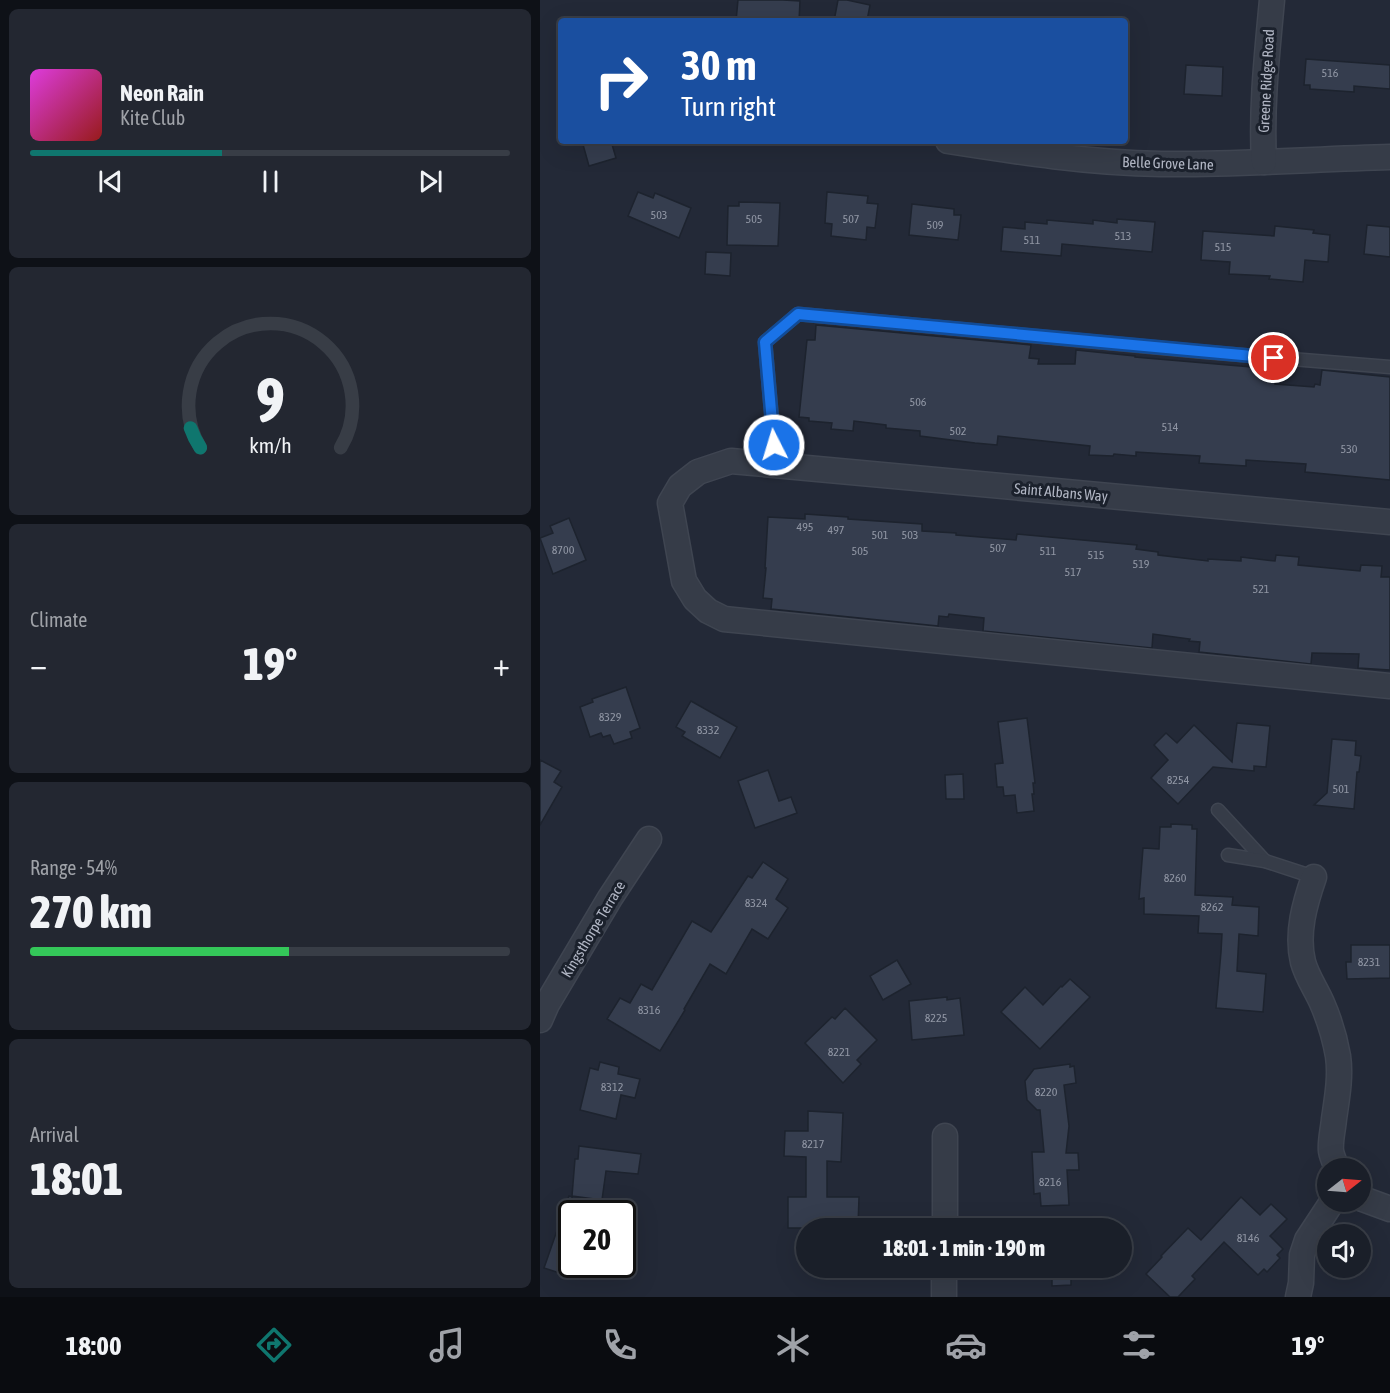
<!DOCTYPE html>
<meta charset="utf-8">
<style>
:root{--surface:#1a1f29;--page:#232731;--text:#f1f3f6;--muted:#9fa2a8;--line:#383d46;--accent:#0f766e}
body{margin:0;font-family:"Asap Condensed",sans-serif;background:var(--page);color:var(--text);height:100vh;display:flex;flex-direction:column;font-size:22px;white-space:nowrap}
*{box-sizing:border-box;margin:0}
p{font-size:20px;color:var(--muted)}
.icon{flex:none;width:33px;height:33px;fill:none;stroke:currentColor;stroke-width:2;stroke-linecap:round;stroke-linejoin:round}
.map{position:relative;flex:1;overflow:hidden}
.drawer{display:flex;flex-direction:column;gap:9px;padding:9px;background:#0e1117;width:540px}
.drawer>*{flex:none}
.top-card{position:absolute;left:18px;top:18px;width:570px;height:126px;border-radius:6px;box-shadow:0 6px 24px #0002,0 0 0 2px var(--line);background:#1a4fa0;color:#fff;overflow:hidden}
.needle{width:39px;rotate:73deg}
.fabs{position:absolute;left:777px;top:1158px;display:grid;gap:12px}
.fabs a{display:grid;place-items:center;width:54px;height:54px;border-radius:50%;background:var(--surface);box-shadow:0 6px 24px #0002,0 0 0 2px var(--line);font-size:30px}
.speed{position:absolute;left:18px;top:1200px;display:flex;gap:12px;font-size:30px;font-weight:700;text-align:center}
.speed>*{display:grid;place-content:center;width:78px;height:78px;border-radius:50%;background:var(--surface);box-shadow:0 6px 24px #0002,0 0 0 2px var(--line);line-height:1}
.speed .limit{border:3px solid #111;border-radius:9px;background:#fff;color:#111}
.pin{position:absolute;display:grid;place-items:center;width:51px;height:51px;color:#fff;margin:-26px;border:3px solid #fff;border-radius:50%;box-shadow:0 2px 6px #0007}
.me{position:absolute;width:66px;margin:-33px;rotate:355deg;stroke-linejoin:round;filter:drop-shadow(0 0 4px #0008)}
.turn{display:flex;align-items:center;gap:21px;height:126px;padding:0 24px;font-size:27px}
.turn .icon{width:78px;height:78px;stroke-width:2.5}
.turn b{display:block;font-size:42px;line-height:51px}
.big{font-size:45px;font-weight:800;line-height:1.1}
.drawer .tile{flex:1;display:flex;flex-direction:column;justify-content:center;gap:9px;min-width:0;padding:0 21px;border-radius:9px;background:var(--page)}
.drawer .dial{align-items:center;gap:0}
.dial svg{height:156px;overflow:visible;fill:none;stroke:var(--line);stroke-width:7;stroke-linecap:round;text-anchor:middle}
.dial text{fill:var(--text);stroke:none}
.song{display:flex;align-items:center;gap:18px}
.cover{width:72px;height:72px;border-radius:9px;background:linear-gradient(135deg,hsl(300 70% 55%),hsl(0 70% 35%))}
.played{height:6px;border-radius:3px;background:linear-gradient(90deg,var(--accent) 40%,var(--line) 40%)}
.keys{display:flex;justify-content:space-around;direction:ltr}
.heat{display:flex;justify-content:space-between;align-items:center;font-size:33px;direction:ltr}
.charge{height:9px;border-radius:4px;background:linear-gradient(90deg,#34c759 54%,var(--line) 0)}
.trip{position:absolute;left:256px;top:1218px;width:336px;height:60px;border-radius:30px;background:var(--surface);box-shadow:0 6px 24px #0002,0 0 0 2px var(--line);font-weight:800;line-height:60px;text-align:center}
.tab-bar{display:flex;height:96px;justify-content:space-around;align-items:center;background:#0a0c10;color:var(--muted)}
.tab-bar .icon{width:42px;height:42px}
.tab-bar .active{color:var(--accent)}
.tab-bar b{font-size:27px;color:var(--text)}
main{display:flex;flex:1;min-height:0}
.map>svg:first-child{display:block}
.building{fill:#353d4e;stroke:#1d232e;stroke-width:1.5}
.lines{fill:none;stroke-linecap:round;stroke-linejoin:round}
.lane-casing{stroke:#3f4551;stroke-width:15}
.street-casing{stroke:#3f4551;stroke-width:27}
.lane{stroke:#363c48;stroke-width:12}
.street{stroke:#363c48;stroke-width:24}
.route-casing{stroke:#114b97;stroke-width:15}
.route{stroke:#1a73e8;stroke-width:10}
.labels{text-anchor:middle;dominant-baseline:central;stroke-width:6;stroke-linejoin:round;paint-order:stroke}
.number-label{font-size:12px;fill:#9096a4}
.street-label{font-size:15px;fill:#b1b6c4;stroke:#1b212c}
</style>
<main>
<section class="drawer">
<div class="tile">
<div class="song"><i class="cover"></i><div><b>Neon Rain</b><p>Kite Club</p></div></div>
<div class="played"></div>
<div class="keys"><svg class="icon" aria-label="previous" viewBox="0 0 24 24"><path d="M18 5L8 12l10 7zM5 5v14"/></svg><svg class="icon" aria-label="pause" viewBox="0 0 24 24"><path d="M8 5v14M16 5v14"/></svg><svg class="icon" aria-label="next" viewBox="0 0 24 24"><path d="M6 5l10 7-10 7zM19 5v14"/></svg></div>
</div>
<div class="tile dial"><svg viewBox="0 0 100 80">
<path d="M14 69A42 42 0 1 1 86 69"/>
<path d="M14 69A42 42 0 0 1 9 59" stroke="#0f766e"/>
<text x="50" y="56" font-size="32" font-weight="700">9</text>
<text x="50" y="72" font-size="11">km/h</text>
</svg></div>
<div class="tile"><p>Climate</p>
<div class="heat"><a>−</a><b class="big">19°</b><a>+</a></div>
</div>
<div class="tile"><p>Range · 54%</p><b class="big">270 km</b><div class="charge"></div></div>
<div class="tile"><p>Arrival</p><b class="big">18:01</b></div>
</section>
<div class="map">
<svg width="850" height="1297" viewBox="0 0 850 1297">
<rect width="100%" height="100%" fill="#232937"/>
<g class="building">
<path d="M198,0h45l17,1 -1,20h-63z"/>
<path d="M298,0h9l23,5 -3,16h-33z"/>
<path d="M766,59l84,6v24l-36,-3v6l-44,-3v-4h-6z"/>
<path d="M646,65l37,2 -1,29 -38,-2z"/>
<path d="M42,141h29l5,17 -27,8z"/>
<path d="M98,192l15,6 2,-5 36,15 -12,30 -51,-22z"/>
<path d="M287,192l41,4 -1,7 11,1 -3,24 -8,-1 -1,13 -35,-4 1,-12 -7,-1z"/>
<path d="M199,202l41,1 -2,43 -51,-1 1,-39h11z"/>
<path d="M372,204l42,5v6h7l-3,25 -49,-5z"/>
<path d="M577,219l38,3 -3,30 -90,-8 -1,12 -60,-5 2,-24 22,2v-7l22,2v-4l46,4v-4l24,3z"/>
<path d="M827,225l23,2v30l-26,-3z"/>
<path d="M735,226l39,4 -1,3 17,2 -2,27 -23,-2 -2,22 -34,-3 1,-3 -41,-2 1,-12 -29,-2 2,-29 71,5z"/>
<path d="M166,252l25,1 -1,23 -25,-2z"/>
<path d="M276,325l215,20 -2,13 10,1 -1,5h37l1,-14 59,6v1l141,12 -1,15 39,3 1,-3 5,1 2,-15 68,7v103l-85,-8 1,-8 -60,-4v6l-47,-3 1,-7 -64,-4v4l-22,-2 -1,2 -24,-1 1,-9 -92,-10 -1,9 -22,-2 -55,-7v-5l-34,-3v-3l-32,-4 -1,10 -22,-2 1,-6 -23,-2v-3l-10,-1 8,-77h8z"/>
<path d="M265,514l43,3v2l74,5v7l34,2v2l60,5 1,-6 120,11 -1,4 22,3v3l50,6v-2l33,2v-4l34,4 1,-6 23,2 -1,8 62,6 1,-6 21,1 -1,11h9v93l-32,-2 1,-14 -47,-1 -1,11 -112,-12 1,-10 -11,-1 1,-2 -37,-5 -1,14 -169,-17 1,-13 -35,-4 -1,3 -9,-1 -1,10 -167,-17 1,-10 -9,-1 3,-30h-1l3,-51 37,2z"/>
<path d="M29,518l17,42 -33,14 -13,-36 13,-5 -3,-7z"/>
<path d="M86,687l14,41 -10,4 2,6 -18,6 -4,-9 -7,2 -2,-4 -11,4 -10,-30 13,-5 -1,-3z"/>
<path d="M151,701l46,26 -17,31 -38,-22 3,-4 -9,-5z"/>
<path d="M487,718l8,65h-2l1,11h-2l2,17 -17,2 -2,-18 -11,1 -1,-9h-6l-2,-23 8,-1 -5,-41z"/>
<path d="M697,723l33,3 -4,41 -12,-1v5l-41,-4 -35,37 -27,-26 17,-18 -14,-15 12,-12 11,10 17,-18 38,37z"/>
<path d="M792,739l24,2 -1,14 6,1 -2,16h-2l-3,37 -40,-4 13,-12z"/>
<path d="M0,760l21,11 -7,11 8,5 -22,38z"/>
<path d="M228,770l11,31 12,-4 6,16 -42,15 -17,-47z"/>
<path d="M423,774l1,25h-18l-1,-24z"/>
<path d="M631,824l21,1v4h5l-2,66 38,2 -1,8 27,2 -1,29 -19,-2 -2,37 29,3 -3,38 -47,-4 5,-56 1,-18 -24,-1 1,-17 -55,-2v-16l-5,1 4,-51 16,1 1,-22h11z"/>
<path d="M223,862l25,17 -12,20 12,9 -20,31 -16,-10 -26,45 -16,-10 -26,45 1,1 -25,41 -53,-32 13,-21 10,5 11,-19 11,6 40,-69 19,11 37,-56 4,2z"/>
<path d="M811,945h39v33l-43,1 -1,-17h5z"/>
<path d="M357,960l14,24 -28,16 -13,-24z"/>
<path d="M530,979l20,18 -50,52 -39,-37 24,-25 18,18 18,-19 1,1z"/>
<path d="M407,997v3l13,-2 4,37 -52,5 -3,-39z"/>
<path d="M305,1008l32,32 -20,20 4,4 -18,19 -38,-40 27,-26 3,2z"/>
<path d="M60,1062l19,5 -1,7 22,5 -5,19 -14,-3 -5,24 -36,-9 10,-42 8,2z"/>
<path d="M530,1064v3l4,-1 2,17 -12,2 5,41 -3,27h12l1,17h-12l2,35 -28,1 -1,-13 -6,1 -2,-42h12l-4,-42h-3l-10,-10 -2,-19 9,-12z"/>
<path d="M268,1111l35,2 -2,49 -14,-1v36h32l-1,30h-5v1h-65v-31h18v-40l-22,-1 1,-25h23z"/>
<path d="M39,1146l62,8 -3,20 -32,-3 -4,29 -30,-4 3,-37h3z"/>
<path d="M29,1196l3,1v80l-28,-9z"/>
<path d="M701,1197l19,18 11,-11 16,15 -17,17 13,13 -6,6 3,3 -13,14 -3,-3 -6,6 -34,-33 -32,34 3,3 -17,18h-8l-24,-23 16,-17 -1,-1 27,-28 13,12z"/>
<path d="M531,1268v17l-19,1v-17z"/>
</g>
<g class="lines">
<g class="lane-casing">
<g id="lane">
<path d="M236,465l-11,-123 33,-28 407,38 185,15"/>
<path d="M678,810l47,51"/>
<path d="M688,855l37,6 49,16"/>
</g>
</g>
<g class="street-casing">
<g id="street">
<path d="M408,141c70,11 142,22 213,23 77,1 153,-5 229,-7"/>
<path d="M724,162c-3,-54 3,-108 8,-162"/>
<path d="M850,522l-659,-61 -33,11 -18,14 -10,17 14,78 11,18 13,12 16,8 666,67"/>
<path d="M774,877c-9,26 -18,56 -11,85 4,15 13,27 19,41 7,16 13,36 16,53 3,21 -1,42 -4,63 -1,11 -4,22 -3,32 1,6 4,12 6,17"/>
<path d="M0,1020l7,-16 63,-106 39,-59"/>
<path d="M405,1136v92"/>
<path d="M820,1198l30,11"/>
<path d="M404,1297v-29"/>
<path d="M758,1297l3,-14 1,-28 5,-15 25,-38"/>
</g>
</g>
<use href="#lane" class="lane"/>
<use href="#street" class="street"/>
</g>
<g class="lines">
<g class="route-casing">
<path id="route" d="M234,445l-9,-103 33,-28 476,44"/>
</g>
<use href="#route" class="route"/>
</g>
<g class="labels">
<g class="number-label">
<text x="790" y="73">516</text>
<text x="119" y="215">503</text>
<text x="214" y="219">505</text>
<text x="311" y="219">507</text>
<text x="395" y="225">509</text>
<text x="583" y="236">513</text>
<text x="492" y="240">511</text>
<text x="683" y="247">515</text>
<text x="378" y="402">506</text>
<text x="630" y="427">514</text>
<text x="418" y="431">502</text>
<text x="809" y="449">530</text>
<text x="265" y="527">495</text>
<text x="296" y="530">497</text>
<text x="340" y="535">501</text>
<text x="370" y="535">503</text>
<text x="458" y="548">507</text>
<text x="23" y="550">8700</text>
<text x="320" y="551">505</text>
<text x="508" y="551">511</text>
<text x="556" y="555">515</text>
<text x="601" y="564">519</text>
<text x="533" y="572">517</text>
<text x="721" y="589">521</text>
<text x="70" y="717">8329</text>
<text x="168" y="730">8332</text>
<text x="638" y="780">8254</text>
<text x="801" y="789">501</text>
<text x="635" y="878">8260</text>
<text x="216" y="903">8324</text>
<text x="672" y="907">8262</text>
<text x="829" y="962">8231</text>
<text x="109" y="1010">8316</text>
<text x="396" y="1018">8225</text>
<text x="299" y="1052">8221</text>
<text x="72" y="1087">8312</text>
<text x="506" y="1092">8220</text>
<text x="273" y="1144">8217</text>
<text x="510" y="1182">8216</text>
<text x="708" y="1238">8146</text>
</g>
<g class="street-label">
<text transform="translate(726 81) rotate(-87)">Greene Ridge Road</text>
<text transform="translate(628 163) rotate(2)">Belle Grove Lane</text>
<text transform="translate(521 492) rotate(5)">Saint Albans Way</text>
<text transform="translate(53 929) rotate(-59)">Kingsthorpe Terrace</text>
</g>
</g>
</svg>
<div class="fabs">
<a><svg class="needle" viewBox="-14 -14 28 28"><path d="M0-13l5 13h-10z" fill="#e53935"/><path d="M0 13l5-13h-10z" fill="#9fa2a8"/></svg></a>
<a><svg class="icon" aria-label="sound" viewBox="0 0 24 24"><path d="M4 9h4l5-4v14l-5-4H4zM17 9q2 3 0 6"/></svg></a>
</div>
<div class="speed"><div class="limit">20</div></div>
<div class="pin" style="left:734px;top:358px;background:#d93025"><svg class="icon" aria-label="arrive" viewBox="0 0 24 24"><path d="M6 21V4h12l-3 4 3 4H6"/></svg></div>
<svg class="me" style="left:234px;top:445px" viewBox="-20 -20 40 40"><circle r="17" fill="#1a73e8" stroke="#fff" stroke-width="3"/><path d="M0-11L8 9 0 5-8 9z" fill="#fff"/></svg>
<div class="trip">18:01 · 1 min · 190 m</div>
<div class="top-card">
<div class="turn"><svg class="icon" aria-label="right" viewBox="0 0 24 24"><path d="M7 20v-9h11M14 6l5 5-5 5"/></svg><div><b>30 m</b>Turn right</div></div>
</div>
</div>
</main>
<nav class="tab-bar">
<b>18:00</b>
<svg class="icon active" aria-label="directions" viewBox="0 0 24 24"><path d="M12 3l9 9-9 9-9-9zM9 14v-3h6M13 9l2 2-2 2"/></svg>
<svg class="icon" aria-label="music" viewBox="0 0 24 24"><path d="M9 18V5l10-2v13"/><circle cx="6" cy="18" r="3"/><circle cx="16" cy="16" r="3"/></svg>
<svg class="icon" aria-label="phone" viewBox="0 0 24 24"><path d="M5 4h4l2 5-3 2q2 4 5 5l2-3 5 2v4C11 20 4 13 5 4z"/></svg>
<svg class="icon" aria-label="climate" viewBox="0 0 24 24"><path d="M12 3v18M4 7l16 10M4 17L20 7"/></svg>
<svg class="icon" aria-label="car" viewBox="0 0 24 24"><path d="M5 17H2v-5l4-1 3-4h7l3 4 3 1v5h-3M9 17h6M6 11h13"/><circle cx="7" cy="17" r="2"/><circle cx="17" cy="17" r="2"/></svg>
<svg class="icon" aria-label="filters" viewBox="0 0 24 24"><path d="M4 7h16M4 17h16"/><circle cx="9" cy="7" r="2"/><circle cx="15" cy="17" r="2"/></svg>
<b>19°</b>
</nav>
